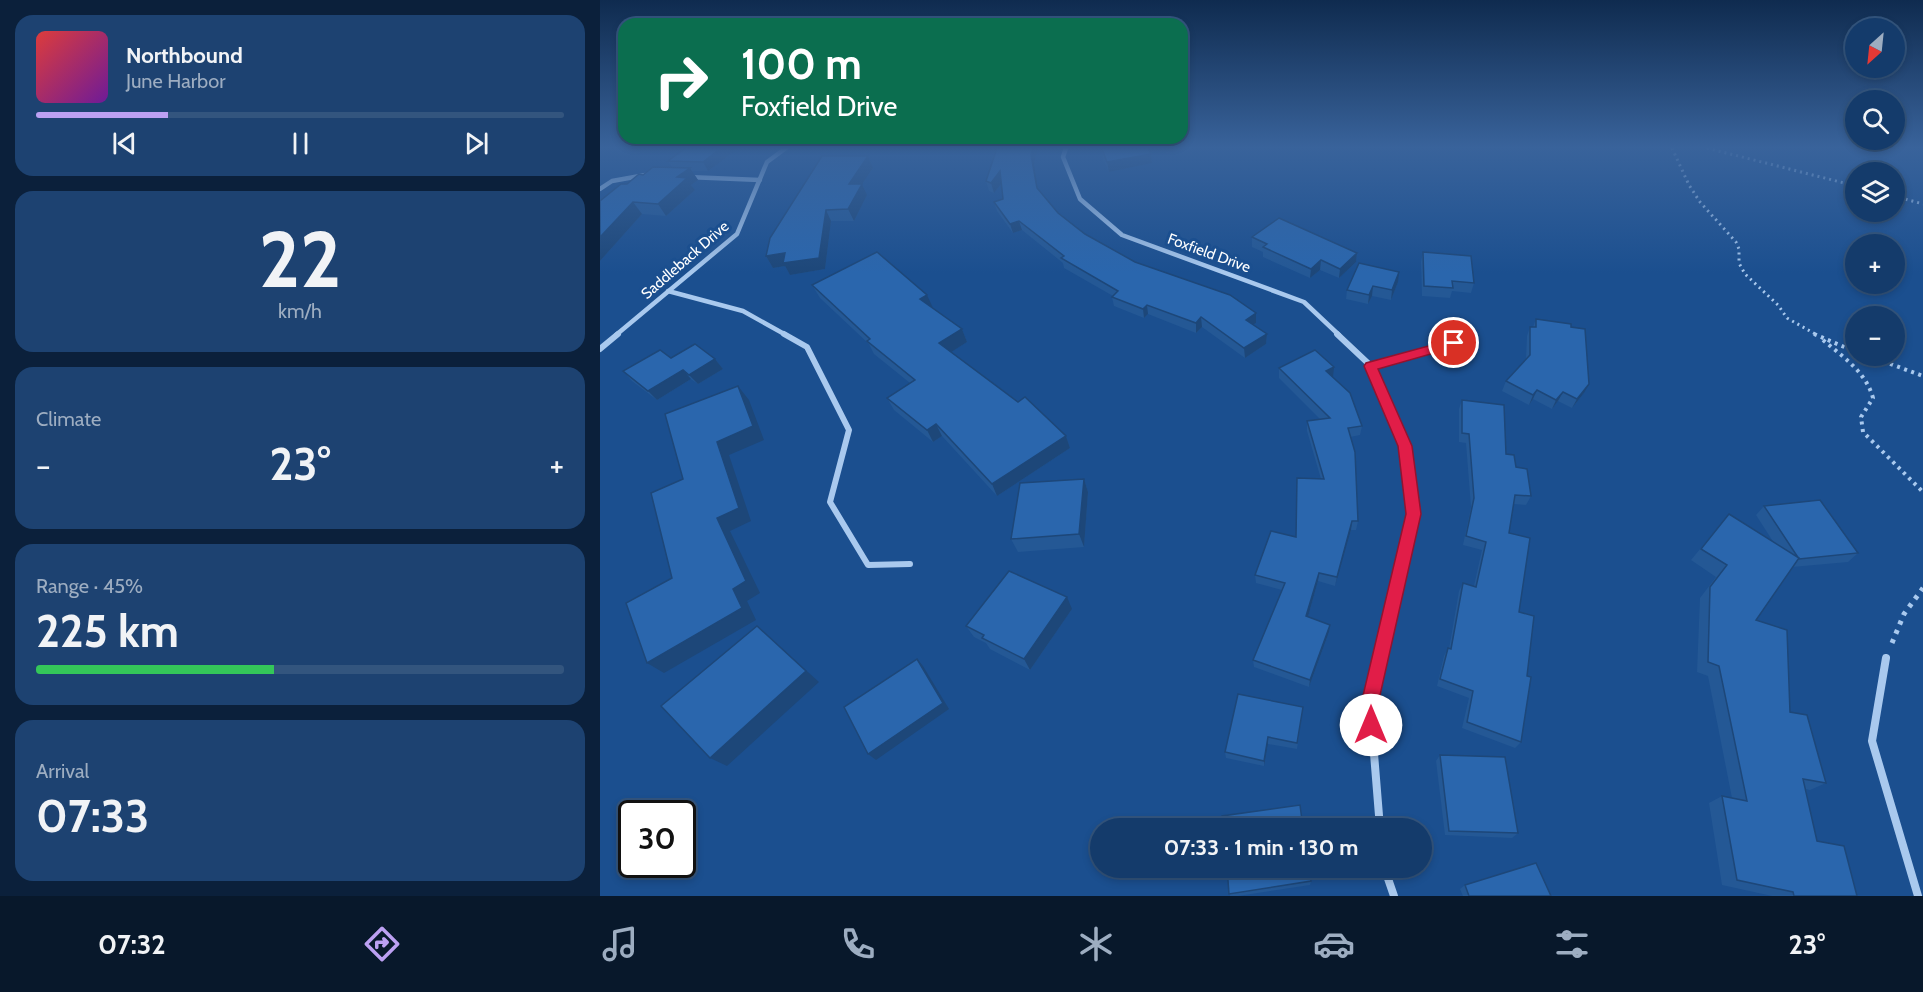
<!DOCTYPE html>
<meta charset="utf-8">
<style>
:root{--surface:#143b6b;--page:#1d4271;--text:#f1f3f6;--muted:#9dadc1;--line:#33557e;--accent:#bca0f2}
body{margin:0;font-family:Cabin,sans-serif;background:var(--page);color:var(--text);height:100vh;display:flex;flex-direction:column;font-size:22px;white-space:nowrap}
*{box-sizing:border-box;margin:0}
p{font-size:20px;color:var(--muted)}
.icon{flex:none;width:33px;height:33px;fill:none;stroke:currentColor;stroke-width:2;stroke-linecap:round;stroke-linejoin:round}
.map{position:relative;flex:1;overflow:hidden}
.side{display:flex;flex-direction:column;gap:15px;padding:15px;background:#0b203b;width:600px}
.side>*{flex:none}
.guide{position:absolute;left:18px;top:18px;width:570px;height:126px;border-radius:18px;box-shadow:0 3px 9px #0003,0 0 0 2px var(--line);background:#0b6e4f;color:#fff;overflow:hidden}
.needle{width:39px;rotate:207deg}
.controls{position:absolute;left:1245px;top:18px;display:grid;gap:12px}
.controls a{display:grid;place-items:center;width:60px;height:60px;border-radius:50%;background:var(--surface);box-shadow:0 3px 9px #0003,0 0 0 2px var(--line);font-size:30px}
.speed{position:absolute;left:18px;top:800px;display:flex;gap:12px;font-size:30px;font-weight:700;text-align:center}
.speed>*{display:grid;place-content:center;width:78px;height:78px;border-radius:50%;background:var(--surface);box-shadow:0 3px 9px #0003,0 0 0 2px var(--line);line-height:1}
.speed .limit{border:3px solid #111;border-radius:9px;background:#fff;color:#111}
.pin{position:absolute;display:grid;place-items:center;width:51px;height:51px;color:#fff;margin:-26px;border:3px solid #fff;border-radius:50%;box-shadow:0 2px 6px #0007}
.me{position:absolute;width:66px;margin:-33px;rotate:0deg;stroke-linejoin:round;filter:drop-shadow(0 0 4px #0008)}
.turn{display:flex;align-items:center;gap:21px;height:126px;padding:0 24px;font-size:27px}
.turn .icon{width:78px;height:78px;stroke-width:2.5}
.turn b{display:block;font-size:42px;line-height:51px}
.big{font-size:45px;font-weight:700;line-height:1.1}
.side .widget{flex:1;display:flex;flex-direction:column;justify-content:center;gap:9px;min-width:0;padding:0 21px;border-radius:18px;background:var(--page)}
.side .dial{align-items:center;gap:0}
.dial b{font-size:78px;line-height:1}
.song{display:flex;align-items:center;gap:18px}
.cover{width:72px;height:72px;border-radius:9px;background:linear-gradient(135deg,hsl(0 70% 55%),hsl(280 70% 35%))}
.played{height:6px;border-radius:3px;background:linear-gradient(90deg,var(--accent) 25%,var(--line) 25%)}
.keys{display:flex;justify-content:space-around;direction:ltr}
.heat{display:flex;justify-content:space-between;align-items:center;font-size:33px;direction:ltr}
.charge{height:9px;border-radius:4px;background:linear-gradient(90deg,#34c759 45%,var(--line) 0)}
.trip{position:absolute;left:490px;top:818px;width:342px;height:60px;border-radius:30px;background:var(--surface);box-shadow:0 3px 9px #0003,0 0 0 2px var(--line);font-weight:700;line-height:60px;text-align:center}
.tabs{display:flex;height:96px;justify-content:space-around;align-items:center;background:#08182b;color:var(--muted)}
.tabs .icon{width:42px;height:42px}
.tabs .selected{color:var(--accent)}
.tabs b{font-size:27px;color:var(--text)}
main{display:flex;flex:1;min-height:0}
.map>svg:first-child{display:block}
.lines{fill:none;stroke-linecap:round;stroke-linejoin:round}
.path-far2{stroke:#a9c9ee;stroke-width:3;stroke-dasharray:2 4;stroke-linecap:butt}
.path-far1{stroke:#a9c9ee;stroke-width:4;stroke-dasharray:3 4.5;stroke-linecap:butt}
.path{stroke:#a9c9ee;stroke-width:5;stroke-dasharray:4 6;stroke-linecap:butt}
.minor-far2{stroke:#a9c9ee;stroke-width:4.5}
.minor-far1{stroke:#a9c9ee;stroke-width:6}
.minor{stroke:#a9c9ee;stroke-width:8}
.wall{fill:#245895}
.shaded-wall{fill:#1d4779}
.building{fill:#2a66ad;stroke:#1d4779;stroke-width:1.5}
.route{fill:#e11d48;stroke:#92132f;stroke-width:1.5}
.labels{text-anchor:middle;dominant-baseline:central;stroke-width:6;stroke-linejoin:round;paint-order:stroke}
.far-street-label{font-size:15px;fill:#fff;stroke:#1b4f8f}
</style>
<main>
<section class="side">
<div class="widget">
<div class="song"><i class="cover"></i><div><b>Northbound</b><p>June Harbor</p></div></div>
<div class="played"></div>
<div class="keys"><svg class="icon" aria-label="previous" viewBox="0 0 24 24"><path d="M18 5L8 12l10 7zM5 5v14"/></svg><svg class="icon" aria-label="pause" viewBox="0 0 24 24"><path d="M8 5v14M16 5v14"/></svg><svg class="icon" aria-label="next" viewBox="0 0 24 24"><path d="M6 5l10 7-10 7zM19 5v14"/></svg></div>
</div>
<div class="widget dial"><b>22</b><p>km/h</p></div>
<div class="widget"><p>Climate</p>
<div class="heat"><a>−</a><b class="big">23°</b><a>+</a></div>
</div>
<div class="widget"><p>Range · 45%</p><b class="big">225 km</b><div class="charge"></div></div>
<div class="widget"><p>Arrival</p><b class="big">07:33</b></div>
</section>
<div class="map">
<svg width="1323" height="896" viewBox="0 0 1323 896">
<rect width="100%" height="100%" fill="#1b4f8f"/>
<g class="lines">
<g class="path-far2">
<path d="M1072,148l17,37 11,17 36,40 3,7v14l6,11 33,31 9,13 30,17"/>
<path d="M1107,148l149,38"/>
<path d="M1294,196l29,8"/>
</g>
<g class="path-far1">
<path d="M1214,334l42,18"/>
<path d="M1223,340c20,17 43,32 50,58l-12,19 2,15 60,60"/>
<path d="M1269,356l54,20"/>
</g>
<path class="path" d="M1292,643l12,-29 19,-26"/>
<g class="minor-far2">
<path d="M466,148l-3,9 17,42 42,36 182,67 35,33"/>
<path d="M88,177l72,3"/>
<path d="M0,189l12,-8 39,-7"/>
<path d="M68,291l75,20 43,24"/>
<path d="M16,335l121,-101 30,-72 19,-14"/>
</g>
<g class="minor-far1">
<path d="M184,334l23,13 42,83 -19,72 38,63 42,-1"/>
<path d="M737,334l34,32 34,80 8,68 -15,65"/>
<path d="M0,349l18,-15"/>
<path d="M771,366l83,-23"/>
</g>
<g class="minor">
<path d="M1286,658l-14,83 46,155"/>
<path d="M780,828l-10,-124 29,-127"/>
<path d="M784,867l10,29"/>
</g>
</g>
<g class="wall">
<path d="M86,148h53l-31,23h-16l6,9 -7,5 4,5 -29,26 -24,-2 -42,47v-60l43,-26 29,-8 -4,-6z"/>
<path d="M502,149l49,5 1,9 -43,9 -6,-13z"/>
<path d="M437,150l-3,14 4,25 20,24 27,21 50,28 121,61 -3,2 14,9 -1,10 -21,14 -43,-31 -6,6 -48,-19 -4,4 -30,-12 -2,-9 1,-1 -49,-28 -1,-5 -41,-33 -9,3 -16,-22 -3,-9 9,-3 -2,-16 -7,10 -5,-2 -3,-10z"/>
<path d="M268,156l5,12 -11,16 5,11 -13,26h-23l-6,48 -35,6 -5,-9 -12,2 -7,-12z"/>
<path d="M652,237l105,16 -1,9 -17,16 -19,-8 -10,8 -47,-21v-5l-11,-5z"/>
<path d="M823,252l51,31 -3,10 -19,-2 -2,7 -28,-2 -1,-34z"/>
<path d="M798,282l-7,18 -19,-4 -4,8 -22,-5 1,-9z"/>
<path d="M212,285l121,23 29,21 5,13 -16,10 115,84 4,12 -73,48 -55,-60 -9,6 -39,-32 -7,-12 23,-15 -36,-29 -5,-10 -49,-46z"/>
<path d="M936,319l48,74 -12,15 -14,-7 -6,8 -19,-10 -4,6 -27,-14 4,-10 20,-22 1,-23 3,-9h3z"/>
<path d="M71,358l44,1 8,10 -25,15 -7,-5 -34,21 -25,-19 -9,-10z"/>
<path d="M679,368l54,9 29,49 -2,9 -10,2 8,84 -2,9h-5l-16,56 -17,-5 -10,36 22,8 -1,7 -20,55 -55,-20 -1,-7 29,-70 -26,-7 -1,-8 40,-38 26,-58 -14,-48v-10l14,-1 -42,-42z"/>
<path d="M862,400l44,54 10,13 15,29 -5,9 -12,-1 -5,29 10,79 2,130 -6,6 -53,-20 7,-30 -32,-12 7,-30 4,-8 1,1 10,-58 4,-8 11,3 8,-36 -19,-5 8,-38 -5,-64 -7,-1v-33z"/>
<path d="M484,479l4,13 -4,55 -66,5 -7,-13z"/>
<path d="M1164,506l94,47 -10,9 -56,5 -36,53 34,92 36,71 -16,7 -4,-1 11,52 40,55h-85l-50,-11 -13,-82 13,-7 10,2 -24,-122 -11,-4 3,-74 16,-21 -25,-17 38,-46 45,29 -18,-28z"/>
<path d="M472,609l-42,61 -40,-21 -4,-6 -12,-6 -8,-11z"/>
<path d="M703,707l-6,42 -29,-5 -4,22 -38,-8 -1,-6z"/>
<path d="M840,755l78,78 -6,5 -67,-3 -9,-74z"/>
<path d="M627,867l84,14 -1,4 -72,11h-8z"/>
<path d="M865,885l86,11h-88l-3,-7z"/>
</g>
<g class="shaded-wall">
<path d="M121,148h18l-31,23 -5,-9z"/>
<path d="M433,148h4v2l-3,14 5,33 -8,-42z"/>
<path d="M551,154l1,9 -43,9 -2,-10z"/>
<path d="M268,156l5,12 -11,16 5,11 -13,26 -6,-12 1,-25z"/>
<path d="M90,168l8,12 -7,5 4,5 -29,26 -8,-12 19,-27z"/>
<path d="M400,171l3,10 -9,12 -3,-10z"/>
<path d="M33,202l9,12 -42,47v-24z"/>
<path d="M226,210l5,11 -6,48 -35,6 -5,-9 -12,2 -7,-12z"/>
<path d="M419,221l3,9 -9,3 -3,-9z"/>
<path d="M757,253l-1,9 -17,16 1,-9z"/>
<path d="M721,260l-1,10 -10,8 1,-9z"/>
<path d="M799,272l-1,10 -7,18 1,-10z"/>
<path d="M773,286l-1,10 -4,8 1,-9z"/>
<path d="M327,295l6,13 -13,-9z"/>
<path d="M547,305l1,9 -4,4 -1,-9z"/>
<path d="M656,313v10l-10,6v-9z"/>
<path d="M601,317l1,10 -6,6v-10z"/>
<path d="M362,329l5,13 -22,14 -6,-13z"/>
<path d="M667,334l-1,10 -21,14 -1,-10z"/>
<path d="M115,359l8,10 -25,15 -9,-9z"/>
<path d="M734,367l-1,10 -8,4 1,-10z"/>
<path d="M83,370l8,9 -34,21 -9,-9z"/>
<path d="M989,384l-5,9 -12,15 5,-9z"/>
<path d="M138,386l11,14 15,40 -35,15 22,66 -21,10 30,62 -13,8 9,19 -92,53 -17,-10 86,-74 -16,-71v-76z"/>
<path d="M937,390l-4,9 -4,6 4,-10z"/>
<path d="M963,392l-5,9 -6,8 4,-9z"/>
<path d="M336,424l6,12 -9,6 -6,-12z"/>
<path d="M466,436l4,12 -73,48 -5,-12z"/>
<path d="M484,479l4,13 -4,55 -5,-13z"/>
<path d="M752,521l-1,9 -16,56 2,-9z"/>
<path d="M719,573l-1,8 -12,43v-8z"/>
<path d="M467,597l5,12 -42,61 -6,-11z"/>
<path d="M730,625l-1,7 -20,55 1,-7z"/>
<path d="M157,626l62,56 -92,84 -17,-8z"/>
<path d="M317,659l6,7 26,43 -73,51 -8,-6z"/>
<path d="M668,737v7l-4,22v-5z"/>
</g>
<g class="building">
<path d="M86,148h35l-18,14 -35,-1z"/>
<path d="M397,148h36l-2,7 6,33 21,25 27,21 50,28 95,33 26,18 -10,7 21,14 -23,14 -43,-31 -5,6 -49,-18 -4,4 -31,-12 6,-6 -57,-33 3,-2 -45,-35 -9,3 -16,-22 9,-3 -3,-28 -9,12 -5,-2z"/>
<path d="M502,148h46l3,6 -44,8 -5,-13z"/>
<path d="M222,156h46l-19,28h13l-14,25 -22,1 -7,48 -36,5 2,-10 -19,3 4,-18z"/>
<path d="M53,167l37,1 -13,9 10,1 -29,26 -25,-2 -33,35v-36l21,-17h6l12,-10 4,1z"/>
<path d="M679,218l78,35 -17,16 -19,-9 -10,9 -48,-22 4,-3 -15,-7z"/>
<path d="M277,252l50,43 -7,4 42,30 -23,14 79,59 7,-5 41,39 -74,48 -56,-60 -9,6 -40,-32 28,-18 -48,-39 3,-2 -58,-54z"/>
<path d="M823,252l48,4 3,27 -22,-2 1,7 -29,-2z"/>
<path d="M759,263l40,9 -7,18 -19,-4 -4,9 -22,-5z"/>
<path d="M936,319l35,5v3l14,2 4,55 -12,15 -14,-7 -7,8 -19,-10 -4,5 -27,-14 24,-26v-28h6z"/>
<path d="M95,344l20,15 -26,16 -6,-5 -35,21 -25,-20 37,-21 11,8z"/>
<path d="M715,350l19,17 -8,4 24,22 12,33 -14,2 7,24 3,69h-6l-15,56 -18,-4 -13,43 24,9 -20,55 -57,-20 32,-77 -30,-8 16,-44 25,6 1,-59 27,1 -17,-58 23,-3 -51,-50z"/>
<path d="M138,386l15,40 -36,16 22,66 -22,10 29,63 -13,8 9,19 -95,55 -21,-60 46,-25 -21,-85 32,-14 -18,-65z"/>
<path d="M862,400l42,5 2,49 8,1 2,12 11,2 4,27 -16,-1 -6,38 21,5 -11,74 15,4 -7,60 4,1 -10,65 -54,-20 6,-31 -33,-12 8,-31 3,1 12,-66 13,4 10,-45 -20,-6 8,-38 -5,-64 -7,-1z"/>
<path d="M484,479l-5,55 -68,5 9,-56z"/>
<path d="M1220,500l38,53 -59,6 -35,-53z"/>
<path d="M1129,514l70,44 -43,62 31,10 3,82 17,3 19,68 -23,-4 14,62 27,5 13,50h-63l-1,-4 -56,-12 -15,-84 25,5 -28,-135 -11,-4 2,-75 17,-22 -26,-16z"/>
<path d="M409,571l58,26 -43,62 -42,-21 2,-3 -18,-9z"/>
<path d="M157,626l49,45 -96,87 -49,-52z"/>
<path d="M317,659l26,44 -75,51 -24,-47z"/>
<path d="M638,694l65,13 -6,36 -29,-6 -4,24 -39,-9z"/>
<path d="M840,755l65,2 13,76 -69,-2z"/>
<path d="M700,805l3,23h-80l-1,-12z"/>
<path d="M936,863l15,33h-82l-4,-11z"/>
<path d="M627,867h82l2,14 -82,13z"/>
</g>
<linearGradient id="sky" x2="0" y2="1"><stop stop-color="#0f2b4f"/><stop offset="0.54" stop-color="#39639b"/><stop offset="1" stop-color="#39639b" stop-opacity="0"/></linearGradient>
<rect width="1323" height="273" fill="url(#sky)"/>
<path class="route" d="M854,339l6,4 -1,3 -81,23 34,77 9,68 -43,190 2,21 -2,6 -7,3 -6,-3 -4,-27 45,-190 -8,-68 -34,-80 2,-3z"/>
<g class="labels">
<g class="far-street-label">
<text transform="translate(609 253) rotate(20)">Foxfield Drive</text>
<text transform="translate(85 260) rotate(-41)">Saddleback Drive</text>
</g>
</g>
</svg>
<div class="controls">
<a><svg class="needle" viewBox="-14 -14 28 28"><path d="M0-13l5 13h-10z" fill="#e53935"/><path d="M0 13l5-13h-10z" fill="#9dadc1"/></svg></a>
<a><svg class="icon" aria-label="search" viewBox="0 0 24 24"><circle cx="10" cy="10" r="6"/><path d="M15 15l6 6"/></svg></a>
<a><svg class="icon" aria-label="layers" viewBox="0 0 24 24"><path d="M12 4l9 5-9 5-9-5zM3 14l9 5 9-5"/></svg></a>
<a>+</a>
<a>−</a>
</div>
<div class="speed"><div class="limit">30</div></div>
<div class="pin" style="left:854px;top:343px;background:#d93025"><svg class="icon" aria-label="arrive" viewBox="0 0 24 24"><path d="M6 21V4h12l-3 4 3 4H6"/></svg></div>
<svg class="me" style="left:771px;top:725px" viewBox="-20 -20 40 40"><circle r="19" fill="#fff"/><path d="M0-13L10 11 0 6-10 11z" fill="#e11d48"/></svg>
<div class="trip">07:33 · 1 min · 130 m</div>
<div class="guide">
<div class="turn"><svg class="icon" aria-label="right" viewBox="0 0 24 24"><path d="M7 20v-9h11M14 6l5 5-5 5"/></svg><div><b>100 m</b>Foxfield Drive</div></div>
</div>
</div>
</main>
<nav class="tabs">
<b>07:32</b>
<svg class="icon selected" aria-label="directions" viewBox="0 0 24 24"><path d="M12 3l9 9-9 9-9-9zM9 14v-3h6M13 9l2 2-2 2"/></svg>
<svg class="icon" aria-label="music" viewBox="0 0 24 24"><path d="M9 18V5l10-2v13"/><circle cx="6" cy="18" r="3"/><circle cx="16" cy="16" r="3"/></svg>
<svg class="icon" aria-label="phone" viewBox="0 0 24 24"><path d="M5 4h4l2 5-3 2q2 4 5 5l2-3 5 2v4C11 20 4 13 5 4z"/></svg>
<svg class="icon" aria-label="climate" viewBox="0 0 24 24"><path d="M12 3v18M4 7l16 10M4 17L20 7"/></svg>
<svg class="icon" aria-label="car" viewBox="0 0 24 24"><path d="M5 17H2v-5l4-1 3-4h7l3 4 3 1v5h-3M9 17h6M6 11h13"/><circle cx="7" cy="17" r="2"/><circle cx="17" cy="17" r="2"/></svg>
<svg class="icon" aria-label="filters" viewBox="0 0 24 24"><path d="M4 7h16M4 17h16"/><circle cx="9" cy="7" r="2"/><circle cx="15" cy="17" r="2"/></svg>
<b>23°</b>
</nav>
